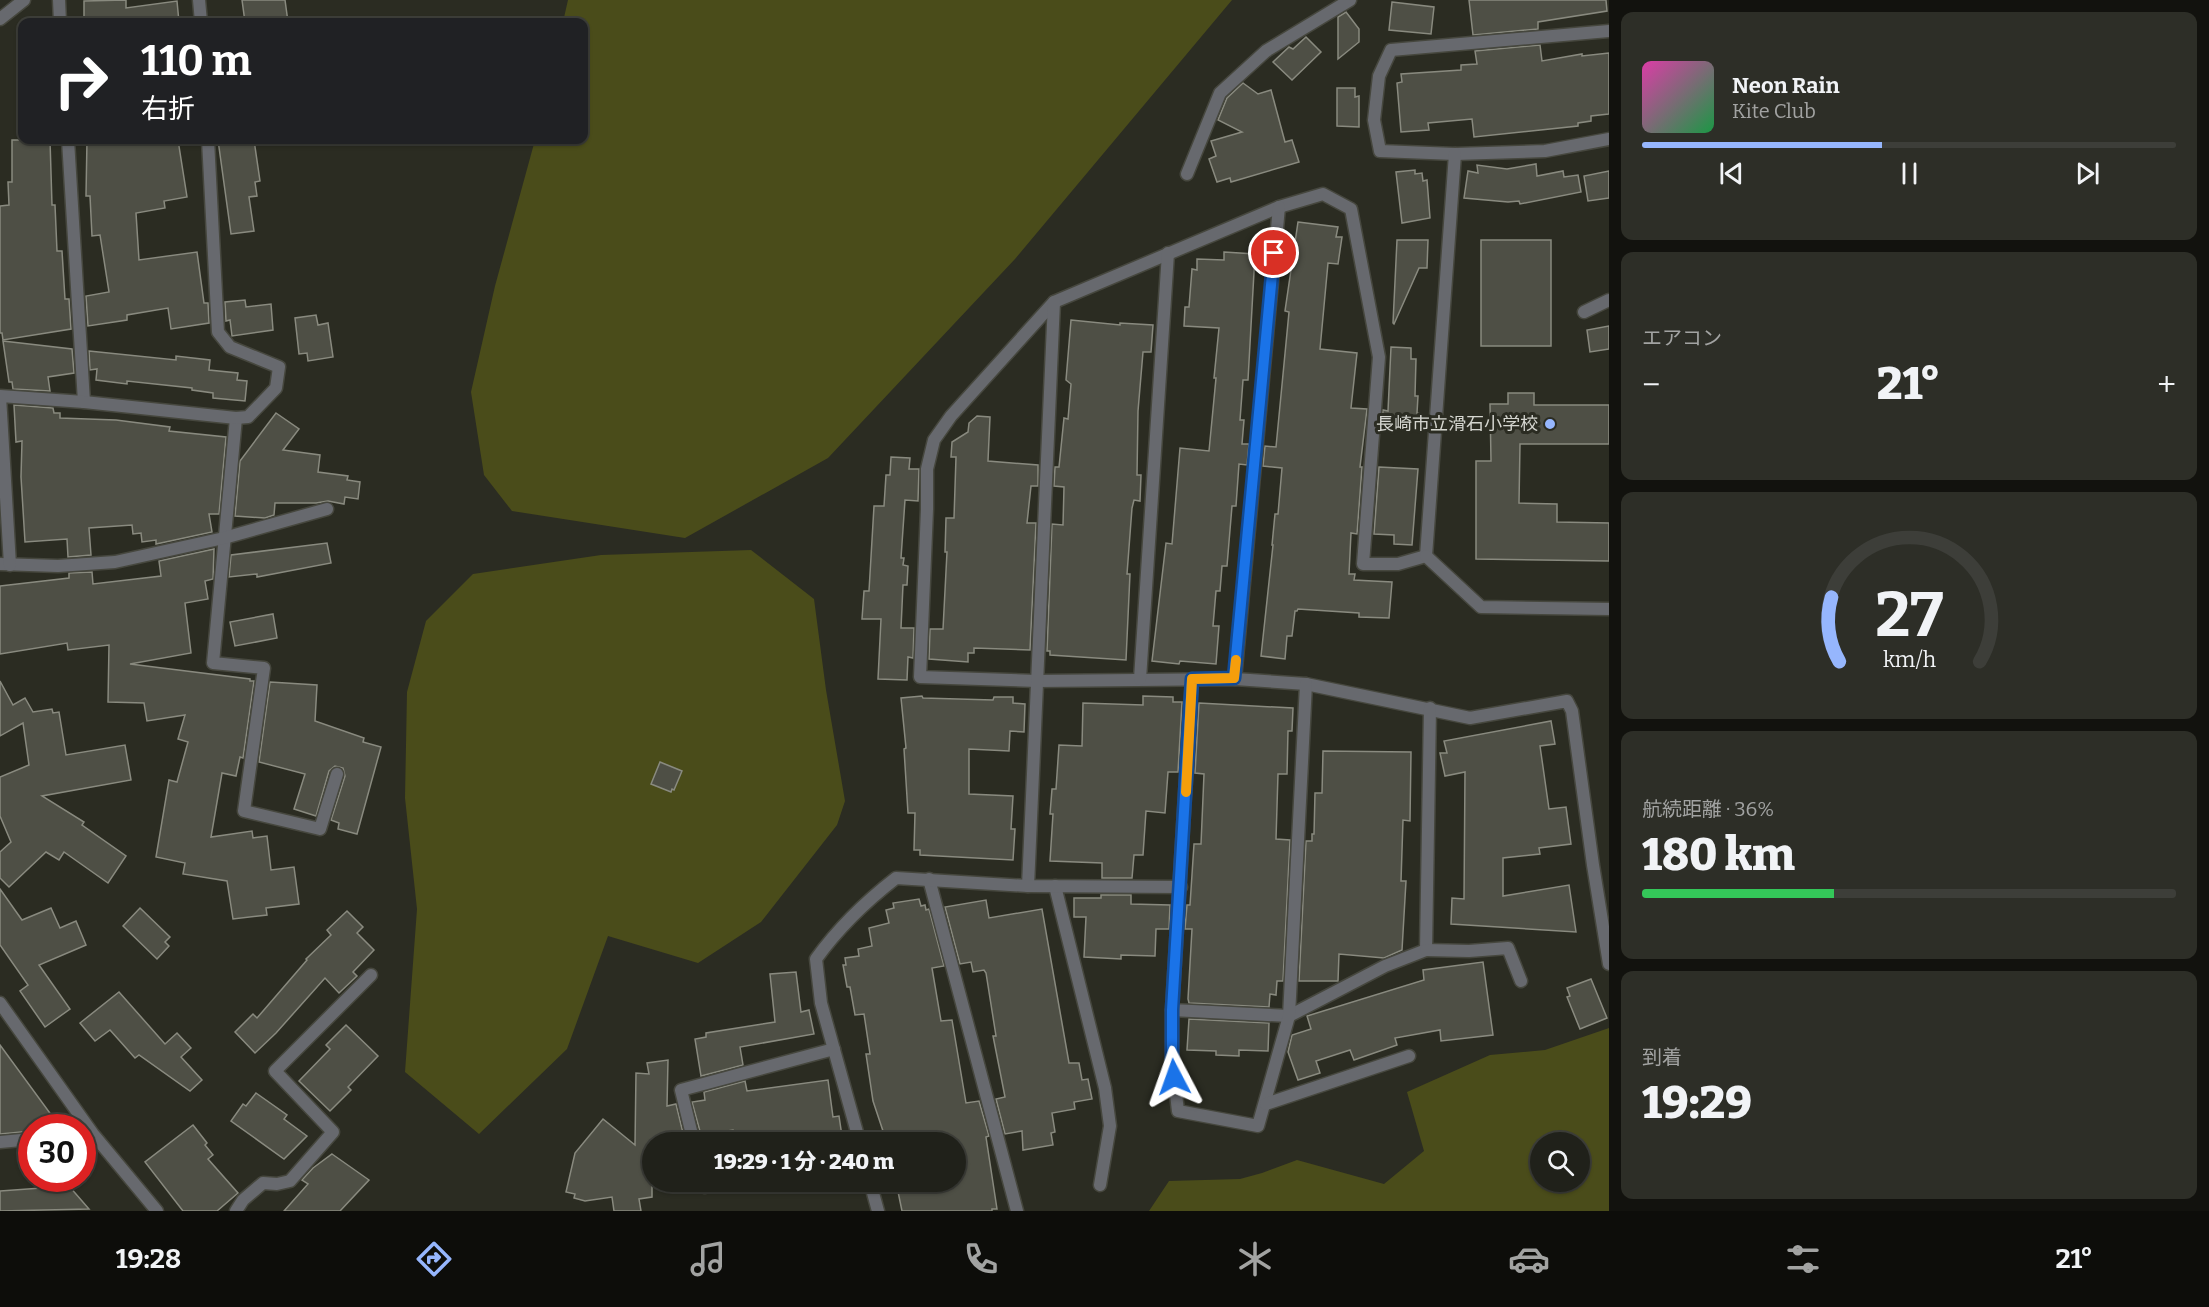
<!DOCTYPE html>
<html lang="ja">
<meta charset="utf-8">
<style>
:root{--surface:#20211a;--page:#2d2e27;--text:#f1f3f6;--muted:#a2a3a2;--line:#3d3e39;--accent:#96b6fd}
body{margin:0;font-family:Bitter,"Noto Sans JP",serif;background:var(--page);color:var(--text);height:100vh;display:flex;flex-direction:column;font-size:22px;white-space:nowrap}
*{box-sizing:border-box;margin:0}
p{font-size:20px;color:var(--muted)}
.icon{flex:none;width:33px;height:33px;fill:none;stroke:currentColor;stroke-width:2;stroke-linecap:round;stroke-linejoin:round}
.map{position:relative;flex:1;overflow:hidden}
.panel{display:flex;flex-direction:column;gap:12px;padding:12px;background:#12120e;width:600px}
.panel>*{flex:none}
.hud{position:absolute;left:18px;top:18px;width:570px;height:126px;border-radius:12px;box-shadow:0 2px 4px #0004,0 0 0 2px var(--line);background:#202124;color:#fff;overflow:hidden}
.fabs{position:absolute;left:1530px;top:1132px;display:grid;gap:12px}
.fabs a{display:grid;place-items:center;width:60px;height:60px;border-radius:50%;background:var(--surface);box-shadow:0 2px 4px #0004,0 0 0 2px var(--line);font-size:30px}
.speed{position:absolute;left:18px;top:1114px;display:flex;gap:12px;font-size:30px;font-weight:700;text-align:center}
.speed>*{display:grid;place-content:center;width:78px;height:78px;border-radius:50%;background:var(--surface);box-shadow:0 2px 4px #0004,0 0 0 2px var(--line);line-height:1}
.speed .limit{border:9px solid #d22;background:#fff;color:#111}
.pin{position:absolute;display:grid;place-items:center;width:51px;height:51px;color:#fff;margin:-26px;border:3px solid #fff;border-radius:50%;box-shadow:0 2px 6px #0007}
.me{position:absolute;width:66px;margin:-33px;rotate:356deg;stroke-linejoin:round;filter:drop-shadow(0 0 4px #0008)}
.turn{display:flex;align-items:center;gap:21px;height:126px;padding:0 24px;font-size:27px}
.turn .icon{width:78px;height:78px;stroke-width:2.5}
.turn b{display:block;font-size:42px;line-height:51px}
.big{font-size:45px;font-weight:800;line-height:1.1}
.panel .card{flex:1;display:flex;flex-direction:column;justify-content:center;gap:9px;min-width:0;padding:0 21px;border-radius:12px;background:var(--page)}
.panel .dial{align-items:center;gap:0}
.dial svg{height:156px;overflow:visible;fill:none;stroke:var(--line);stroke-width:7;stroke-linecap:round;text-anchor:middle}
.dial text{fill:var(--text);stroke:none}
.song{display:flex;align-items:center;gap:18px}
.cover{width:72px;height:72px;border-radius:9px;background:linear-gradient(135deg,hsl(320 70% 55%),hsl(140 70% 35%))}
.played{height:6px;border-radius:3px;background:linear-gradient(90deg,var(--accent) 45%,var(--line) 45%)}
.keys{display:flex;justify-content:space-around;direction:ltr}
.heat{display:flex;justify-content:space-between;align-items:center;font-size:33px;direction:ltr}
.charge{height:9px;border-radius:4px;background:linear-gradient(90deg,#34c759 36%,var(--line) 0)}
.trip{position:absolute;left:642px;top:1132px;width:324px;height:60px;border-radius:30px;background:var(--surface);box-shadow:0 2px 4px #0004,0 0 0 2px var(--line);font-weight:800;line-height:60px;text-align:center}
.tab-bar{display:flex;height:96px;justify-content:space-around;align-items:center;background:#0d0d0a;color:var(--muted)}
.tab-bar .icon{width:42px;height:42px}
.tab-bar .current{color:var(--accent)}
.tab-bar b{font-size:27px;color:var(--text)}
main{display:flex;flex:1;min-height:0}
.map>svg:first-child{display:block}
.green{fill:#4a4c1a;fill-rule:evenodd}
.building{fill:#4e4f45;stroke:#898a7f;stroke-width:1.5}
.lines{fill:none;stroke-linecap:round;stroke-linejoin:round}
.minor-casing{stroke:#46473e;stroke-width:15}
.tertiary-casing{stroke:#46473e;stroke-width:15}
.minor{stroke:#67696e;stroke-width:12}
.tertiary{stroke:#67696e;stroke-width:12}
.route-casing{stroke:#114b97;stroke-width:15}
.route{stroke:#1a73e8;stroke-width:10}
.slow{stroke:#f59e0b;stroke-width:10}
.poi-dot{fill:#96b6fd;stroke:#2b2c22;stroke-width:2}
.labels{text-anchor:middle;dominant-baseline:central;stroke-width:6;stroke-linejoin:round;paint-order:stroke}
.poi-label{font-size:18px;fill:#d5d6d0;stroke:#2b2c22;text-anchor:end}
</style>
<main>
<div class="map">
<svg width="1609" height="1211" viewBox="0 0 1609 1211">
<rect width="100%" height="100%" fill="#2b2c22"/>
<g class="green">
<path d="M568,0h664l-217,259 -187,199 -143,80 -173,-27 -28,-36 -13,-83 24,-106 40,-146h49v-118h-21z"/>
<path d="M751,550l63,49 12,91 19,111 -8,24 -76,97 -63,41 -90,-27 -41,113 -88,85 -74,-62 12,-163 -12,-111 2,-106 19,-71 47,-47 128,-19z"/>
<path d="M1609,1028v183h-460l20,-30 71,-2 22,-6 35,-13 87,24 40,-33 -17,-59 83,-37 55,-5zM1540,1143h40v39h-40z"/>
</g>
<g class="building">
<path d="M126,0v8l51,-7 2,21h-95v-21z"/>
<path d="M242,0h43l3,22h-43z"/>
<path d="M1469,0h137l1,11 -69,11v7l-65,6z"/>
<path d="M1392,2l42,5 -3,27 -42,-4z"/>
<path d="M1346,12l13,17v13l-21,17v-42z"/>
<path d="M1306,37l15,15 -29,28 -19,-18 16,-15 4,2z"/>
<path d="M1540,45l2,16 40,-7v2l27,-3v61l-18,2v5l-13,2v3l-104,11 -2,-18 -44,4 1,7 -28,2 -4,-49 5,-1 -1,-8 60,-4v-5l16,-1 -2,-13z"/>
<path d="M1243,83l15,11 13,-4 14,52 7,-2 7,22 -68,20 -1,-4 -13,4 -8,-23 7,-3 -5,-15 31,-9 -24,-12 9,-22z"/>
<path d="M1337,88h18v9l4,-1v31l-22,-1z"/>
<path d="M12,140h38l2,65h3l2,46h5l3,48h4l2,30 -68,11 -1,-7h-2v-127l9,-1 -1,-23h4z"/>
<path d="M87,140h91l9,57 -23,4 1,7 -29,5 3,47 58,-8 7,51h4l1,20 -38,6 -3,-21 -41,7v5l-39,6 -2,-30 23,-4 -9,-57 -8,1 -2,-40h-4z"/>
<path d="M218,140h36l6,41 -5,1 2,14 -8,1 5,34 -23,3z"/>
<path d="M1536,164l1,12 26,-5 1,6 14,-2 3,17 -61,12 -1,-3 -11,1 -44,-4 4,-27 10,2 -1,-8 30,4z"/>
<path d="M1415,170v4l7,-1 1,8 4,-1 3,38 -28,5 -6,-51z"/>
<path d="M1609,171v27l-21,3 -4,-25z"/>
<path d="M1298,222l40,5 -2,10h6l-4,27 -10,-1 -8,86 37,4 -6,55 16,1 -7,58h2l-5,67 -6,-1 -2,41h6l-1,6 38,2 -3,36 -30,-1v-4l-61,-4 -1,2h-2l-3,25h-5l-2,23 -24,-3 12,-111h-1l3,-31h3l4,-46 -19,-2 2,-20 11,1 13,-135 -4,-1z"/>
<path d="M1397,240h31l-1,28h-8l-25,56 -1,-1z"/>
<rect x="1481" y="240" width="70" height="106"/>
<path d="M1224,252l31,2 -7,126h-5l-3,40h4l-2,24h7l-2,21 -8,-1 -3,42h-4l-5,60h-5l-2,25h-4l-3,35h6l-3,38 -36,-3 -1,3 -27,-3 14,-118 6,1 8,-96 29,3 7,-73h-2l5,-50 -35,-2 1,-19h4l3,-38 5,1v-11l27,1z"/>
<path d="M245,300l1,7 25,-3 2,26 -41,6 -2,-16 -4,1 -1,-19z"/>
<path d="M316,315l2,10 10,-2 5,34 -25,4 -1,-8 -8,1 -4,-36z"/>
<path d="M1071,320l49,5v-2l33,2 -2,27h-8l-5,59 -1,64h4l-1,26 -6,-1 -2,8 -5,66h3l-4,86 -76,-5v-4h-3l5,-127 11,1 1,-38 -10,-1 1,-19h4l5,-49 4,1 3,-35 -5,-4z"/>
<path d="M1609,326v23l-19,3 -3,-22z"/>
<path d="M3,341l69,8 2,24 -26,4 2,14 -37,-2 -1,-7h-3z"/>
<path d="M1391,347l20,1v11h5l-1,37h3l-1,17h4l-1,16 -38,-2 1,-17 5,1z"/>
<path d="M89,351l87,9v-4l34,4 -1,10 29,3 -1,7 10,1 -2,20 -32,-3v-5l-21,-3v-2l-65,-7v3l-31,-4 1,-11 -7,1z"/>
<path d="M1508,393h26v12h75v39h-89l-1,59 38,1v18l52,1v38l-133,-2v-98h15l-1,-57h18z"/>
<path d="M14,405l39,3 1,5h6v5l56,2 54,7 -1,4 57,6 -7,77h-10l3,18 -56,12v-4l-14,2 -1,-9 -8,1 -1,-9 -43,3 2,27 -23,2 -1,-18 -42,3 -4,-65 1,-36 -6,1z"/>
<path d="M276,413l23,16 -16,21 37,5 -2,17 30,4 -1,4 13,2 -2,17 -13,-2 -1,7 -16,-3 -12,2h-41l-1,12 -9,3 -30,-2 5,-55z"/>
<path d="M977,416l13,1 -2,44 50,4v21h-7l-4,37h9l-6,127 -56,-2v5h-6v9l-39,-3 1,-30h13l4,-77h-2l1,-34h8l2,-61h-5l1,-15 16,-10 1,-9z"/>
<path d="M891,457l19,1 -1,11h10l-1,32 -13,-1 -4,58h3l-1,7 5,1 -1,19h-4l-2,43h13l-1,30 -5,-1 -1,23 -29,-1 3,-60h-19l2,-28h5l5,-85h10l2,-31h4z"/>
<path d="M1379,467l39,2 -6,76 -18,-1v-9l-20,-1z"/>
<path d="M327,543l4,20 -74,14v-3l-28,3 2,-22z"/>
<path d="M214,549l-1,30 -8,2 3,18 -23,4 6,50 -61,11 120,15v2h4l-11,77 -3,-1 -4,19 -14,-3 -11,64 41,-6 1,7 14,-2 4,34 23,-3 5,37 -33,4 1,7 -34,4 -6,-38 -44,-7 2,-11 -29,-6 13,-77 8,2 11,-40 -10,-3 7,-24 -38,6 -3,-18 -36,-1 1,-57 -41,5 -1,-7 -67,11v-68l69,-8v-5l23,-1 1,12 68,-8 -2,-15z"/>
<path d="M273,614l4,24 -42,8 -5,-24z"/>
<path d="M0,681l13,24 12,-7 8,14 19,-3 1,4 6,-1 7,43 59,-10 6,35 -89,16 42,26 -2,3 44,31 -18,27 -44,-31 -5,8 -13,-8 -37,35 -9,-9v-26l11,-10 -11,-26v-39l29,-12 -6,-42 -23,13z"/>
<path d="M270,682l47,3 -2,36 49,17 -1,4 18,5 -24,87 -19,-5 1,-6 -8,-3 14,-44 -2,-8 -8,-2 -6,5 -13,45 -22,-7 11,-35 -46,-12z"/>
<path d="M922,696l1,2 70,2 1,-3h19v6l12,1 -1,28 -14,-1 -1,20 -40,-2v45l44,2 -2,33h4l-2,31 -93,-5v-5h-6l1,-37h-7l-4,-64 2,-1 -5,-50z"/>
<path d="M1143,696l30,1v5h9l-4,70h-10l-3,41 -19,-2 -3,44h-9l-2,23h-30v-15l-52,-2 3,-47h-3l2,-25h4l3,-44 23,1 1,-43 60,2z"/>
<path d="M1199,703l94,5 -1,23h-4l-1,43h-9l-2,65 14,1 -7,141h-6l-1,14 -6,-1 -1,13 -80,-4 -1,-4 4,-70h-7l2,-24h3l4,-61h7l3,-70 -9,-1z"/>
<path d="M1551,721l4,23 -15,2 9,63 17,-2 5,37 -32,4 1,6 -37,4v38l66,-11 7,47 -125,-8 1,-26 12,1 1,-127 -20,4 -5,-23h7l-3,-12z"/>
<path d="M1323,751l88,1 -1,69 -7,-1 -2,61h5l-4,69 -18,8 -45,-4 -1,27h-39l7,-140h6v-7h2l1,-41h7z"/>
<path d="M660,762l22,9 -8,19 -2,-1 -1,3 -20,-8z"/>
<path d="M0,889l22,31 29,-12 9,20 16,-7 10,24 -47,20 31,44 -25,18 -25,-36 8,-6 -28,-40z"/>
<path d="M1101,895h30v9l39,1 -1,24h-13l-1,27 -34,-1v4l-37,-2 2,-40h-12v-19h27z"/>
<path d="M919,899l2,7 4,-1 1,5 3,-1 15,57 -12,2 9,53 11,-1 14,83 13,-2 10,35 -3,1 11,72h-5v2h-90l-6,-29h60v-39h-69l-14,-42 -7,-47h4l-6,-40 -9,1 -5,-28h-3l-4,-22h3l-1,-7 14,-2 -1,-7 14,-3 -3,-18 20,-5 -3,-13 8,-2 -1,-5z"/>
<path d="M986,900l3,18 53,-9 27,154h10l3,17 6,-1 4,20 -18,3 1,7 -23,4 3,19 -4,1 2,12 -30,5 -1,-19 -17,3 -9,-35 9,-2 -12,-61h3l-10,-63 -2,-3 -11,2 -2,-10 -11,2 -15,-57z"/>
<path d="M140,908l30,29 -5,5 4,4 -12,13 -34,-33z"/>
<path d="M347,911l16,16 -6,6 17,17 -21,22 4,4 -18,17 -14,-15 -49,55 -21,20 -20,-21 18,-18 4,4 50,-58 -1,-1 25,-24 -4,-5z"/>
<path d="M1483,962l10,73 -52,6 -1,-11 -45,8 2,7 -43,15 -4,-10 -34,11 4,12 -22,7 -10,-28 4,-17 19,-6 -4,-13 117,-36 -1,-10z"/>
<path d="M796,972l5,40 8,-2 5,24 -74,13 3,18 -42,11 -6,-37 11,-2v-4l69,-11 -5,-48z"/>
<path d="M1591,979l16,39 -27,11 -13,-32 3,-1 -3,-8z"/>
<path d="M119,992l46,52 12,-11 14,15 -10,9 21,23 -12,11 -51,-36 -4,3 -25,-28 -15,11 -15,-18z"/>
<path d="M1189,1019l80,4 -1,28 -29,-1v6l-23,-1v-4l-29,-1z"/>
<path d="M346,1025l32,31 -30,31 3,3 -21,21 -31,-30 31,-32 -4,-4z"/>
<path d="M0,1045l55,75 -11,3 1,5h-13v3l-32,3z"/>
<path d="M668,1060l-1,46 9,-2 8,33 -7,2v4h-25v54l-13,2 2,12h-27l-2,-14 -27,4 -11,-3 1,-4 -9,-2 9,-39 28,-34 32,26 1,-72 13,1 -2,-11z"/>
<path d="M828,1080l5,37 6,-1 4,27h-108l-2,-13 -32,5 -9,-33 13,-2 -1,-8 41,-11 2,10z"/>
<path d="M256,1093l31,22 -3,4 23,17 -23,23 -53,-38 12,-17 3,2z"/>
<path d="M193,1125l14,18 -2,2 8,10 -5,4 30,34 -21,18h-34l-38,-49z"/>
<path d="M332,1154l37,26 -29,31h-56l24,-27 -6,-4 11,-12z"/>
<path d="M69,1186l20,23 -89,2v-20z"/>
</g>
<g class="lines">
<g class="minor-casing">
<g id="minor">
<path d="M59,0l1,22"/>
<path d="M199,0l2,22"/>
<path d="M0,19l24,-19"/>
<path d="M1609,31l-218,19 -12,26 -5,44 6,31 75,3 90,-3 64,-12"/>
<path d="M68,140l16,262"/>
<path d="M1187,174l33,-81 46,-42 84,-51"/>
<path d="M1584,312l25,-12"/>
<path d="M236,418l-23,245 51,5 -20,143 76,18 17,-55"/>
<path d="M1426,556l-28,8h-35l16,-207 -28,-148 -28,-15 -44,13 -225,95 -103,114 -17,24 -7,29v40l-7,168 117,4 198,-2 71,5 164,34 97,-17 5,10 21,154 16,99"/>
<path d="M1426,556l29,-402"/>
<path d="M1426,556l55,51 128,2"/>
<path d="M0,564l58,2 57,-4 109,-24 103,-29"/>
<path d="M10,565l-10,-169 84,6 152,16 12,-1 28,-29 3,-21 -49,-20 -12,-15 -10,-192"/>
<path d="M1140,679l28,-426"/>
<path d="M1192,679l-20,331 117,6 96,-50 41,-16 4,-242"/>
<path d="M1235,679l44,-472"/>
<path d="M929,879l88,332"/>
<path d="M1028,886l26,-584"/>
<path d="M1055,886l50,202 5,38 -10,59"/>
<path d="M1426,950l43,1 39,-3 13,33"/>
<path d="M1172,1010v50l6,51 80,15 31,-110 17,-332"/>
<path d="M1266,1104l143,-48"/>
<path d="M0,1142l32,-3"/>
<path d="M694,1143l-13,-53 153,-41"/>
<path d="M860,1143l-39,-140 -5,-44c23,-32 49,-57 80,-81l132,8 153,1"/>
<path d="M704,1182l1,5 27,-5"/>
<path d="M870,1182l8,29"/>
<path d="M236,1211l7,-11 20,-17 14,1 13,-3 43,-49 -58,-61 96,-96"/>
</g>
</g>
<g class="tertiary-casing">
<path id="tertiary" d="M0,1003l93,131 64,77"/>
</g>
<use href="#minor" class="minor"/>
<use href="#tertiary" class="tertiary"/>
</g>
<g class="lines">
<g class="route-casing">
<path id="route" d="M1174,1077l-2,-18v-49l20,-331 42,-1 40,-425"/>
</g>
<use href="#route" class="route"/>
<path class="slow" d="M1186,792l6,-113 42,-1 2,-18"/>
</g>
<circle class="poi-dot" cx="1550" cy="424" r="6"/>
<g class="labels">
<g class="poi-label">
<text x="1538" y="424">長崎市立滑石小学校</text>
</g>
</g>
</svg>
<div class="fabs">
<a><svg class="icon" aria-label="search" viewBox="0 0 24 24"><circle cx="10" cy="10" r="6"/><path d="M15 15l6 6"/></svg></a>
</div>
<div class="speed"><div class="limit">30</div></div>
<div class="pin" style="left:1274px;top:253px;background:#d93025"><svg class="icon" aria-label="arrive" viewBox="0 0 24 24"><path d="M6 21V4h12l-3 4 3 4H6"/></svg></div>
<svg class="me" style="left:1174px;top:1077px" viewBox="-20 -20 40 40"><path d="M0-17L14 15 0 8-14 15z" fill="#1a73e8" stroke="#fff" stroke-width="4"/></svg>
<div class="trip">19:29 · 1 分 · 240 m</div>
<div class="hud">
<div class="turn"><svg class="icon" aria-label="right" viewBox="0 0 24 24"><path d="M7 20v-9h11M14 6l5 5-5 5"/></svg><div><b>110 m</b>右折</div></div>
</div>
</div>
<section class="panel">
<div class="card">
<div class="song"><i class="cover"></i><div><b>Neon Rain</b><p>Kite Club</p></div></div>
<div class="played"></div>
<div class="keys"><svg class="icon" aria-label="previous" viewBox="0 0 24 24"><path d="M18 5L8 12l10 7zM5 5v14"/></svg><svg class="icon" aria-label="pause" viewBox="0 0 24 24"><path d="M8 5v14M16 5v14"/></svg><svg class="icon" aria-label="next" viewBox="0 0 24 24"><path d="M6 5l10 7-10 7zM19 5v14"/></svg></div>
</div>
<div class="card"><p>エアコン</p>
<div class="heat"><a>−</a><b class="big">21°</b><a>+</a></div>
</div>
<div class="card dial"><svg viewBox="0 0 100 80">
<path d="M14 69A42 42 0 1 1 86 69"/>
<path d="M14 69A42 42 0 0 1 10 36" stroke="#96b6fd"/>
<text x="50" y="56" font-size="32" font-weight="700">27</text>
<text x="50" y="72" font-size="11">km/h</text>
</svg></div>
<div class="card"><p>航続距離 · 36%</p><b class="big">180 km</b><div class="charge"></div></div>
<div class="card"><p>到着</p><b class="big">19:29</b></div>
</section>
</main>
<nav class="tab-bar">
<b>19:28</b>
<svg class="icon current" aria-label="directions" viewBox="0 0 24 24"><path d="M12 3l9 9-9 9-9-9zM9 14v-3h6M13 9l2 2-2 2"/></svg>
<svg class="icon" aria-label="music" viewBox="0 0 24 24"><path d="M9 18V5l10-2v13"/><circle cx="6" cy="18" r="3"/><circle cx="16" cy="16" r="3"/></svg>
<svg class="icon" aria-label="phone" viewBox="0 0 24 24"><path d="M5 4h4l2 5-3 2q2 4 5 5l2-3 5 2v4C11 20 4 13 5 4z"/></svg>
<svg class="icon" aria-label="climate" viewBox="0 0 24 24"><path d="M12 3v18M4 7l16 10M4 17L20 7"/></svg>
<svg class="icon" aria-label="car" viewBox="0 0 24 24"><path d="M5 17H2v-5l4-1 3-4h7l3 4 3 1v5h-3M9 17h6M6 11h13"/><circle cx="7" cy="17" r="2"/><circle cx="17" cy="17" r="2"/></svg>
<svg class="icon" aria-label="filters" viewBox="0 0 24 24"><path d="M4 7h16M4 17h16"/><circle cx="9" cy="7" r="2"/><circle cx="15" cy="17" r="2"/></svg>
<b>21°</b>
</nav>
